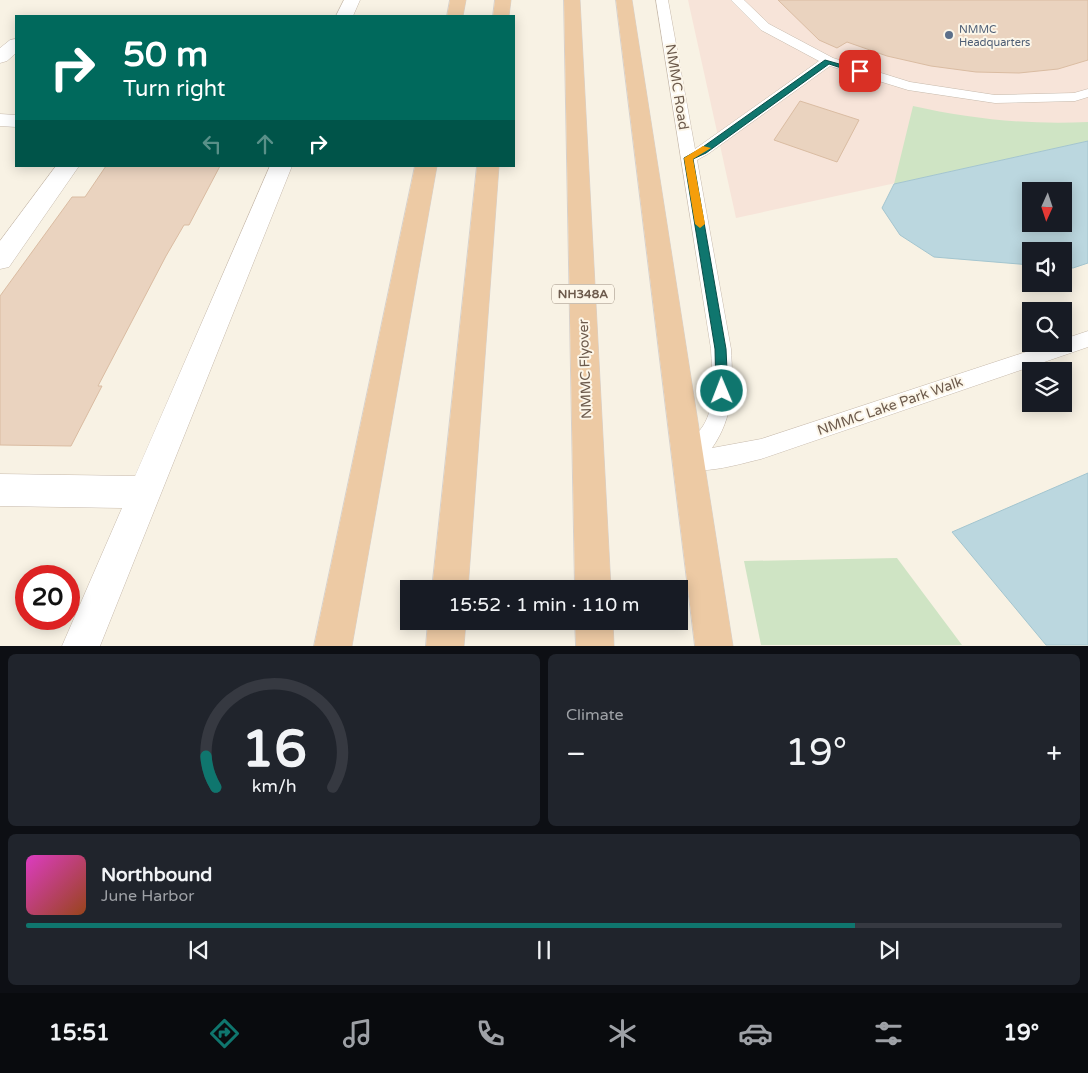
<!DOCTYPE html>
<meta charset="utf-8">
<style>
:root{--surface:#171b24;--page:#20242c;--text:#f1f3f6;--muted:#9ea1a6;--line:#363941;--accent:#0f766e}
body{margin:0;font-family:"Varela Round",sans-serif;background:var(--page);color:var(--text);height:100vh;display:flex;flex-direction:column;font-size:19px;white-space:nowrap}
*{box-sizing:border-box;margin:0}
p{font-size:16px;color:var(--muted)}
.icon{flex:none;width:28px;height:28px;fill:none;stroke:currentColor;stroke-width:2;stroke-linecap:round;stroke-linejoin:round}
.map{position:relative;height:646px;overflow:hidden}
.drawer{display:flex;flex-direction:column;gap:8px;padding:8px;background:#0d0f14;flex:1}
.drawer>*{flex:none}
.guide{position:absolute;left:15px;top:15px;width:500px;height:152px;border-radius:0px;box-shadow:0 2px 12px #0003;background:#00695c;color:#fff;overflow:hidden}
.needle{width:32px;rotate:183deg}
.buttons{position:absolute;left:1022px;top:182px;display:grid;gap:10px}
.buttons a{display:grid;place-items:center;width:50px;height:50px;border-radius:0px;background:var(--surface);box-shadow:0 2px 12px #0003;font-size:25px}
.speed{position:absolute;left:15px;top:565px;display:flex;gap:10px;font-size:25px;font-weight:700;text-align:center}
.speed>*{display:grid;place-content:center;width:65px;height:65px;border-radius:50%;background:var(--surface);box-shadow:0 2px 12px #0003;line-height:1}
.speed .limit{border:8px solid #d22;background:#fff;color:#111}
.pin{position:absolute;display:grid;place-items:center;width:42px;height:42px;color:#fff;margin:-21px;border-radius:10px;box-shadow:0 2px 8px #0006}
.me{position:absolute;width:55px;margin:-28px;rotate:359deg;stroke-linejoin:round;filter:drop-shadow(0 0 4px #0008)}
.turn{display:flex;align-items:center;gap:18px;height:105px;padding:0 25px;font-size:22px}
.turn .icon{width:65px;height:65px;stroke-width:2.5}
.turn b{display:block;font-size:35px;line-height:42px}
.lanes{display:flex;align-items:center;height:48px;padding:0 25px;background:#0003;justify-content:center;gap:25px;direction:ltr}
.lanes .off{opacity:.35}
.big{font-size:38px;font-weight:600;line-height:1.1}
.drawer .widget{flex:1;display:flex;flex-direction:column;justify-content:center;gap:8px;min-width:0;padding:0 18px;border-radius:8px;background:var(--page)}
.drawer .dial{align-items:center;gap:0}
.dial svg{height:130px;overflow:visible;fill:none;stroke:var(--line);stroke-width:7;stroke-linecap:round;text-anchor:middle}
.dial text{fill:var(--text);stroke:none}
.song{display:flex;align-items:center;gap:15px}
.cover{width:60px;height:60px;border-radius:8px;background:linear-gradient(135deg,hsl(310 70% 55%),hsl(20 70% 35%))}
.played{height:5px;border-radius:2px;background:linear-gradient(90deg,var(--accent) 80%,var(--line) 80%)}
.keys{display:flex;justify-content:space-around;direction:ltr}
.heat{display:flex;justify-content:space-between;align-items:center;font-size:28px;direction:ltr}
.drawer .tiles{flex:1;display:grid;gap:8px;grid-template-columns:1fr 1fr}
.widget:last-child{grid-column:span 2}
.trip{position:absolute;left:400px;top:580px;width:288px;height:50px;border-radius:0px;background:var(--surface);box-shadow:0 2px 12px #0003;font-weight:600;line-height:50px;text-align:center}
.dock{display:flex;height:80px;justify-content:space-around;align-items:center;background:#090b0e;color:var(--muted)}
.dock .icon{width:35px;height:35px}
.dock .selected{color:var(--accent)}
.dock b{font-size:22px;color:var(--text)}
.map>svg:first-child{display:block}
.commercial{fill:#f7e4d9}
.green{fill:#cfe4c4}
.water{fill:#bbd7df;stroke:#a3c5cf;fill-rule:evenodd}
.building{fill:#ead3bf;stroke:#dabca2}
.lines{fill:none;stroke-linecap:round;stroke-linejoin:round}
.service-casing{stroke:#c7baac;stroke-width:1}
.minor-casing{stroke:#c7baac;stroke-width:1}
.trunk-casing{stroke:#d6d1cd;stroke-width:1}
.service{fill:#fff;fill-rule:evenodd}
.minor{fill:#fff;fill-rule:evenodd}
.trunk{fill:#edcaa4;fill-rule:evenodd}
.route{fill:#0f766e;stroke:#0a4d48}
.slow{fill:#f59e0b}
.service-dot{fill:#5c6f8a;stroke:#fcf6e9;stroke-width:2}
.labels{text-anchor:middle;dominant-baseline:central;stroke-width:4;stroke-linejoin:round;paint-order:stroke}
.far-service-label{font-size:11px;fill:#4e5e75;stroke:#fcf6e9;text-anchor:start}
.shield{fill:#fcf6e9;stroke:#988a7c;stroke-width:1}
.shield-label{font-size:12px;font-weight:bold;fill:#6d5b4d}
.street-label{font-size:14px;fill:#6d5b4d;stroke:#fcf6e9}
</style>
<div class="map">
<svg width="1088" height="646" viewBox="0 0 1088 646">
<rect width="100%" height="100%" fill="#f8f2e4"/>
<path class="commercial" d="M688,0h400v141l-352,77z"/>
<g class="green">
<path d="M913,106c58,13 116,19 175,16v19l-194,43z"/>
<path d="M897,558l65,87h-201l-17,-84z"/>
</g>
<g class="water">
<path d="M1088,141v122l-15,5 -9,-1v-16h-33v14l-97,-8 -34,-22 -18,-27 12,-24zM1031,191h33v33h-33z"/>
<path d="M1088,473v172h-42l-94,-113z"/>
</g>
<g class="building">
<path d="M778,0h310v60l-30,9 -39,4 -43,-1 -45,-6 -44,-10 -40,-14 -10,6 -18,-8z"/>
<path d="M800,101l59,19 -22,42 -63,-22z"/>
<path d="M106,166h114l-31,59h-5l-18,31 -68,130h4l-31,60 -71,-1v-149l72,-99h13z"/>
</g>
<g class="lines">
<g class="service-casing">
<path id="service" d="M656,0h12l27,149 124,-88 -58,-31 -30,-30h13l25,24 64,34 77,24 85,13 79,-2 14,-4v8l-13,4 -80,2 -87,-13 -78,-24 -122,88 -11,6 34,189c2,36 3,68 -19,99l49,-9 289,-95h14v-5l24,-8v16l-327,112c-22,5 -59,17 -81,8l-3,-7c6,-13 18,-22 26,-34 14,-22 9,-52 8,-77z"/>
</g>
<g class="minor-casing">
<g id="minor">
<path d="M344,0h16l-7,16h-17z"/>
<path d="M16,39v14l-9,8 -7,2v-15l10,-8z"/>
<path d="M0,114l16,1v12l-16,-1z"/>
<path d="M56,166h23l-70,101 -9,2v-28z"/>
<path d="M270,166h22l-192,480h-38l60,-138 -122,-2v-32l135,2z"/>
</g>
</g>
<g class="trunk-casing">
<g id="trunk">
<path d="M450,0h16l-3,16h-16z"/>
<path d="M495,0h16l-2,16h-16z"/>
<path d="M564,0h16l31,589h-36z"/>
<path d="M616,0h16l101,646h-38z"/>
<path d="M415,166h22l-85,480h-38z"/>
<path d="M477,166h22l-31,423h-36z"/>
<path d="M428,621h38l-2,25h-38z"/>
<path d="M575,621h38l1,25h-38z"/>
</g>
</g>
<use href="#service" class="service"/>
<use href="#minor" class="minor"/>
<use href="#trunk" class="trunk"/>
</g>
<path class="route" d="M825,60l39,11 -4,3 -31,-10 -123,89 -13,6 33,190 2,42 -6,5 -6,-5 -1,-42 -31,-191 16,-9z"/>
<path class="slow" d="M703,146l8,2 -18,11 12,65 -5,4 -5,-4 -11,-66z"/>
<circle class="service-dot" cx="949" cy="35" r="5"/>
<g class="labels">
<g class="far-service-label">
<text x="959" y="29">NMMC<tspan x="959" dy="13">Headquarters</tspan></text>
</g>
<rect class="shield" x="552" y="284.5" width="62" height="19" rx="4"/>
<g class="shield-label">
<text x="583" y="294">NH348A</text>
</g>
<g class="street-label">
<text transform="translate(677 87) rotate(81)">NMMC Road</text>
<text transform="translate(585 369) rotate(-92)">NMMC Flyover</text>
<text transform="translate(890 406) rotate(-19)">NMMC Lake Park Walk</text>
</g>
</g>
</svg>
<div class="buttons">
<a><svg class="needle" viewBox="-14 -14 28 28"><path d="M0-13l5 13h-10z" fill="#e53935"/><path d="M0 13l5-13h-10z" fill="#9ea1a6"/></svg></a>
<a><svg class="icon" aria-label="sound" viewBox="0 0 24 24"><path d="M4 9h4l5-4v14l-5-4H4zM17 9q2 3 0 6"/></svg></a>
<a><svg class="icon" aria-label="search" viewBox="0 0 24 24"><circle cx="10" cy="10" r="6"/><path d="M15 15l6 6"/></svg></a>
<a><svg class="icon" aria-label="layers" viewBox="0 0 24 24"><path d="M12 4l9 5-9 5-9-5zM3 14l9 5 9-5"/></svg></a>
</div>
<div class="speed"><div class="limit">20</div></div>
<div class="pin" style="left:860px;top:71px;background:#d93025"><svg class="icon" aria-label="arrive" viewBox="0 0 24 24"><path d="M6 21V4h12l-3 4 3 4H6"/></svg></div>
<svg class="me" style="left:722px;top:391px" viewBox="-20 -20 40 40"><circle r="17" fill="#0f766e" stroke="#fff" stroke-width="3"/><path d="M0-11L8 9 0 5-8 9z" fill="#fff"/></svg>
<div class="trip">15:52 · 1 min · 110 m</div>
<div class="guide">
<div class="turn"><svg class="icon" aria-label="right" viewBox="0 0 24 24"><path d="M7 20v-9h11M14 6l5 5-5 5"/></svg><div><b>50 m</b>Turn right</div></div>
<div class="lanes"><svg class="icon off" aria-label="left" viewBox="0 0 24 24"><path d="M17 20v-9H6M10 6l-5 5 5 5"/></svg><svg class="icon off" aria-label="ahead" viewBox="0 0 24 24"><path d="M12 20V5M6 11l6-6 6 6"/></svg><svg class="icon" aria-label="right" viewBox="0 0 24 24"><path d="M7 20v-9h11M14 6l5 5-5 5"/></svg></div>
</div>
</div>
<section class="drawer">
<div class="tiles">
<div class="widget dial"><svg viewBox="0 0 100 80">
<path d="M14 69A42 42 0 1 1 86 69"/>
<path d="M14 69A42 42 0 0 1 8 50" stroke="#0f766e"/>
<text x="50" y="56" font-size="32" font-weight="700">16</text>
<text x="50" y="72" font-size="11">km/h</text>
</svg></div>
<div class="widget"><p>Climate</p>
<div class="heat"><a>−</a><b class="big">19°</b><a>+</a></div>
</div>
<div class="widget">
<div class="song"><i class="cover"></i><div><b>Northbound</b><p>June Harbor</p></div></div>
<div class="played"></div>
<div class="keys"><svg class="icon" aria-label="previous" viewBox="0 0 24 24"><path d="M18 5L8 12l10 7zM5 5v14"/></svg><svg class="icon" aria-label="pause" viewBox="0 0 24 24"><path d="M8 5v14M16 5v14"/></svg><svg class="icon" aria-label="next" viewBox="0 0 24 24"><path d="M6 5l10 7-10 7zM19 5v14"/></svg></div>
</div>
</div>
</section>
<nav class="dock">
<b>15:51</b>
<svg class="icon selected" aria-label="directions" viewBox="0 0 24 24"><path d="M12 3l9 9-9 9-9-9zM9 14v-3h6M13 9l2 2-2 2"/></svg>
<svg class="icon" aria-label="music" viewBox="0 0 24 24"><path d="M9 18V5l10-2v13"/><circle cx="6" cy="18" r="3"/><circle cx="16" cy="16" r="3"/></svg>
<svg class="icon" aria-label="phone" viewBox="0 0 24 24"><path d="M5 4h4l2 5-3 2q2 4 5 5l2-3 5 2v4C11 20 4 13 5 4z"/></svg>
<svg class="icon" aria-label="climate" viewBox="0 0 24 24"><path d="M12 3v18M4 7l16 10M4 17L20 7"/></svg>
<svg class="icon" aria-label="car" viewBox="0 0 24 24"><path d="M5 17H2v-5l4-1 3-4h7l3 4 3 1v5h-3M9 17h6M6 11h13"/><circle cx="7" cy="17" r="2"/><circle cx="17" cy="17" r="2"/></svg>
<svg class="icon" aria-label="filters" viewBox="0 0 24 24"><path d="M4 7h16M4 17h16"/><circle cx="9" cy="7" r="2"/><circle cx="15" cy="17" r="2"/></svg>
<b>19°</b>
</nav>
